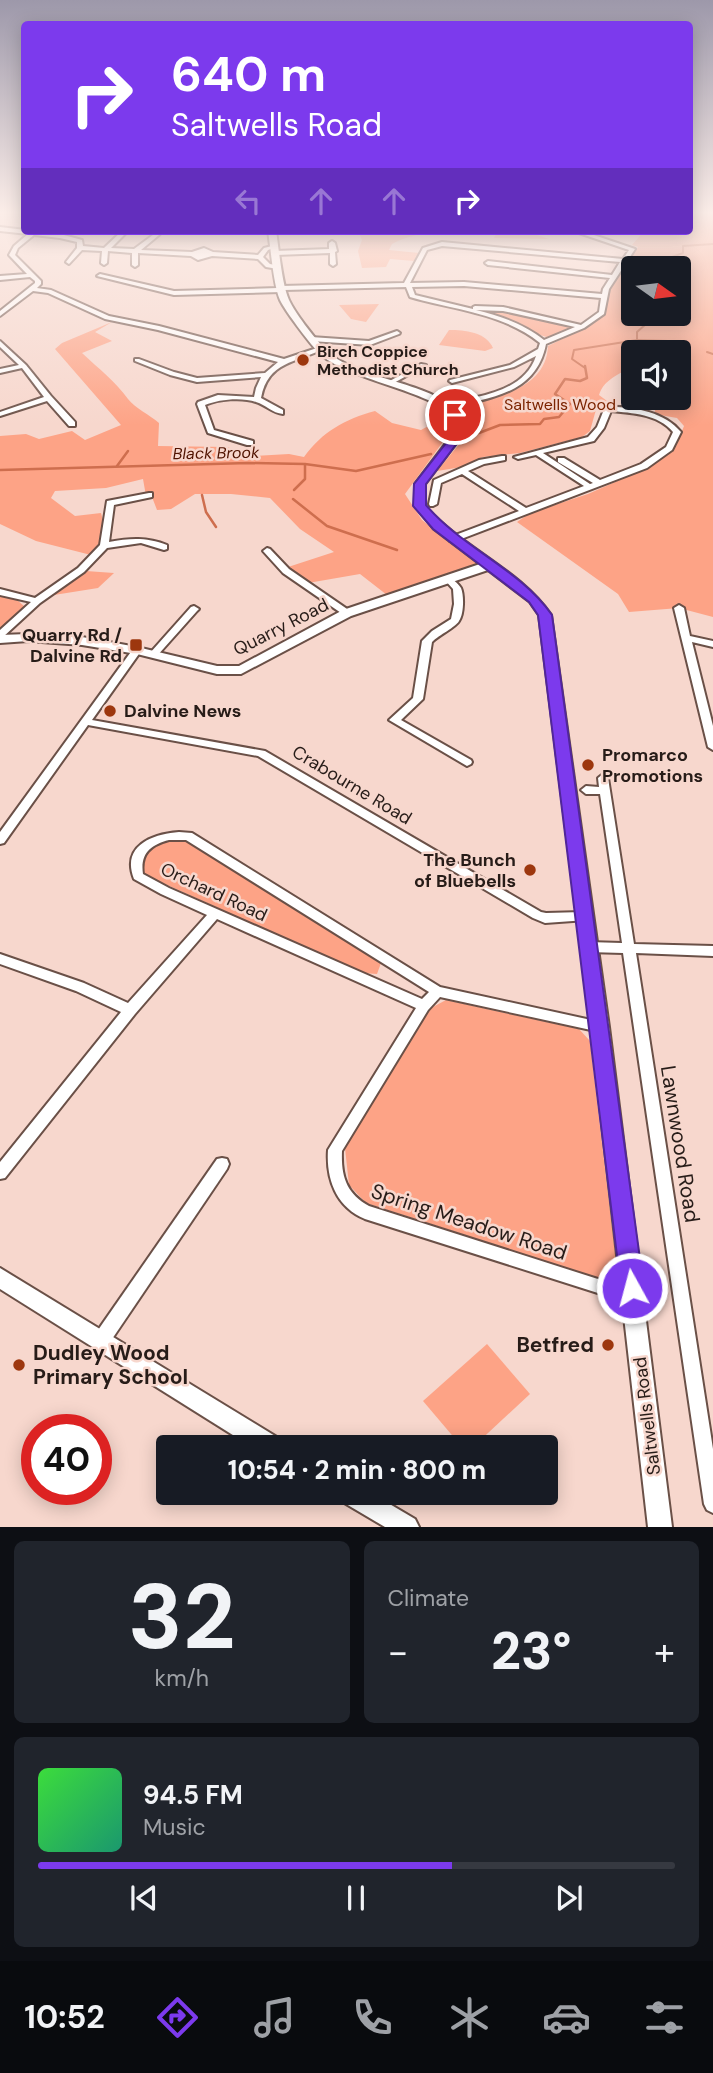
<!DOCTYPE html>
<meta charset="utf-8">
<style>
:root{--surface:#171b24;--page:#20242c;--text:#f1f3f6;--muted:#9ea1a6;--line:#363941;--accent:#7c3aed}
body{margin:0;font-family:"DM Sans",sans-serif;background:var(--page);color:var(--text);height:100vh;display:flex;flex-direction:column;font-size:26px;white-space:nowrap}
*{box-sizing:border-box;margin:0}
p{font-size:23px;color:var(--muted)}
.icon{flex:none;width:38px;height:38px;fill:none;stroke:currentColor;stroke-width:2;stroke-linecap:round;stroke-linejoin:round}
.map{position:relative;height:1527px;overflow:hidden}
.sheet{display:flex;flex-direction:column;gap:14px;padding:14px;background:#0d0f14;flex:1}
.sheet>*{flex:none}
.hud{position:absolute;left:21px;top:21px;width:672px;height:214px;border-radius:7px;box-shadow:0 4px 18px #0003;background:#7c3aed;color:#fff;overflow:hidden}
.needle{width:46px;rotate:104deg}
.tools{position:absolute;left:621px;top:256px;display:grid;gap:14px}
.tools a{display:grid;place-items:center;width:70px;height:70px;border-radius:7px;background:var(--surface);box-shadow:0 4px 18px #0003;font-size:35px}
.speed{position:absolute;left:21px;top:1414px;display:flex;gap:14px;font-size:35px;font-weight:700;text-align:center}
.speed>*{display:grid;place-content:center;width:91px;height:91px;border-radius:50%;background:var(--surface);box-shadow:0 4px 18px #0003;line-height:1}
.speed .limit{border:10px solid #d22;background:#fff;color:#111}
.pin{position:absolute;display:grid;place-items:center;width:60px;height:60px;color:#fff;margin:-30px;border:4px solid #fff;border-radius:50%;box-shadow:0 2px 7px #0007}
.me{position:absolute;width:77px;margin:-38px;rotate:353deg;stroke-linejoin:round;filter:drop-shadow(0 0 5px #0008)}
.turn{display:flex;align-items:center;gap:24px;height:147px;padding:0 35px;font-size:32px}
.turn .icon{width:91px;height:91px;stroke-width:2.5}
.turn b{display:block;font-size:49px;line-height:60px}
.lanes{display:flex;align-items:center;height:66px;padding:0 35px;background:#0003;justify-content:center;gap:35px;direction:ltr}
.lanes .off{opacity:.35}
.big{font-size:52px;font-weight:800;line-height:1.1}
.sheet .tile{flex:1;display:flex;flex-direction:column;justify-content:center;gap:10px;min-width:0;padding:0 24px;border-radius:10px;background:var(--page)}
.sheet .dial{align-items:center;gap:0}
.dial b{font-size:91px;line-height:1}
.song{display:flex;align-items:center;gap:21px}
.cover{width:84px;height:84px;border-radius:10px;background:linear-gradient(135deg,hsl(120 70% 55%),hsl(160 70% 35%))}
.played{height:7px;border-radius:4px;background:linear-gradient(90deg,var(--accent) 65%,var(--line) 65%)}
.keys{display:flex;justify-content:space-around;direction:ltr}
.heat{display:flex;justify-content:space-between;align-items:center;font-size:38px;direction:ltr}
.sheet .tiles{flex:1;display:grid;gap:14px;grid-template-columns:1fr 1fr}
.tile:last-child{grid-column:span 2}
.trip{position:absolute;left:156px;top:1435px;width:402px;height:70px;border-radius:7px;background:var(--surface);box-shadow:0 4px 18px #0003;font-weight:800;line-height:70px;text-align:center}
.tab-bar{display:flex;height:112px;justify-content:space-around;align-items:center;background:#090b0e;color:var(--muted)}
.tab-bar .icon{width:49px;height:49px}
.tab-bar .current{color:var(--accent)}
.tab-bar b{font-size:32px;color:var(--text)}
.map>svg:first-child{display:block}
.green{fill:#fda386;fill-rule:evenodd}
.lines{fill:none;stroke-linecap:round;stroke-linejoin:round}
.stream-far1{stroke:#ce6e4e;stroke-width:2}
.stream{stroke:#ce6e4e;stroke-width:2.5}
.minor-casing{stroke:#6a5047;stroke-width:4}
.tertiary-casing{stroke:#6a5047;stroke-width:4}
.minor{fill:#fff;fill-rule:evenodd}
.tertiary{fill:#fff;fill-rule:evenodd}
.route{fill:#7c3aed;stroke:#51269a;stroke-width:2}
.poi-dot{fill:#9d370e;stroke:#f7d7cd;stroke-width:2.5}
.labels{text-anchor:middle;dominant-baseline:central;stroke-width:5;stroke-linejoin:round;paint-order:stroke}
.far-poi-label{font-size:16px;font-weight:bold;fill:#271c18;stroke:#f7d7cd;text-anchor:start}
.far-park-label{font-size:16px;fill:#7b2400;stroke:#f7d7cd}
.far-water-label{font-size:16px;font-style:italic;fill:#501300;stroke:#f7d7cd}
.street-label{font-size:18px;fill:#271c18;stroke:#f7d7cd}
.poi-label{font-size:18px;font-weight:bold;fill:#271c18;stroke:#f7d7cd;text-anchor:end}
.near-street-label{font-size:21px;fill:#271c18;stroke:#f7d7cd}
.near-poi-label{font-size:21px;font-weight:bold;fill:#271c18;stroke:#f7d7cd;text-anchor:end}
</style>
<div class="map">
<svg width="713" height="1527" viewBox="0 0 713 1527">
<rect width="100%" height="100%" fill="#f7d7cd"/>
<g class="green">
<path d="M690,211h23v406l-34,-9 -50,4 -11,-18 -101,-72 13,-9 58,-19 63,-28 25,-20 8,-20 -7,-8 -23,-4 5,-17h20v-45h-45l-1,14c-13,8 -29,13 -34,29l12,9 -14,2 -7,25 -8,6 -62,16 -37,4 -21,10 -25,4 29,-35 -3,-17 -12,-13c36,-7 95,-13 97,-60l46,-23 10,-9 5,-23 29,-44 -6,-2 12,-14h46zM634,268h45v45h-45z"/>
<path d="M358,231h167l24,8 -55,-1 2,-4c-34,-1 -74,-7 -104,10l-3,6 30,3 -5,8 -24,-2 -4,8 -24,1 -4,-17 4,-11z"/>
<path d="M379,304l-13,18 -15,-3 -12,-14z"/>
<path d="M464,308l39,1 69,19c-4,4 -13,9 -19,10 -7,1 -76,-26 -89,-30z"/>
<path d="M112,322l-17,10 17,9 -30,12c17,16 33,28 46,46 7,9 22,16 31,24l-1,23 69,1 27,9 35,-2 15,3c18,-25 41,-38 71,-46l17,12 29,7 24,-13v22l-40,55 17,26 56,44 -91,31 -27,-21 -52,9 -23,-15 49,-16 -34,-23 -30,-31 -39,-4h-36l-24,15 -14,1 -5,-13 -6,-1 -3,-17 -37,9 -51,3 -4,7 24,18 26,-3c5,16 2,29 -10,42l-55,-14 -36,-17v-88l26,-2 13,5 33,-8 13,9 36,-15 -66,-76 7,-6z"/>
<path d="M449,330c16,0 37,2 44,18l-8,3 -46,-6z"/>
<path d="M86,571l28,2 -16,15 -44,7z"/>
<path d="M0,596l16,3 9,8 -25,22z"/>
<path d="M172,839l20,3 189,121 -4,11 -14,-1 -218,-98 -4,-7c5,-18 13,-25 31,-29z"/>
<path d="M446,1000l133,29 11,12 26,221 -12,18 -238,-77 -17,-18 -4,-37 86,-140z"/>
<path d="M487,1344l43,50 -57,53h-11l-39,-46z"/>
</g>
<g class="lines">
<g class="stream-far1">
<path d="M653,268v-4l30,-11v-7l30,-2"/>
<path d="M634,283l-6,6 6,12"/>
<path d="M637,340v-8l9,-8 -1,-7"/>
<path d="M707,352l6,2"/>
<path d="M585,368l-13,-9 2,-9 63,-10 31,1"/>
</g>
<g class="stream">
<path d="M479,433l21,-8 40,-1 4,-5 15,-2 11,-13 -15,-10 10,-15 15,2 7,-3 -2,-12"/>
<path d="M117,466l11,-15"/>
<path d="M0,470l248,-7 57,1 51,7 75,-17"/>
<path d="M294,490l11,-11v-14"/>
<path d="M202,495l4,17 10,15"/>
<path d="M293,499l34,27 70,24"/>
</g>
<g class="minor-casing">
<g id="minor">
<path d="M0,227l60,7 22,6 1,6 21,2 18,-17h6l-17,17 23,1 23,-17 3,2 -1,1 -18,15 51,2 12,-4 9,4 45,3 6,-7 12,-3v2l-8,3 -5,7 7,7 10,2 1,1 -3,2 -12,-2 -8,-8 -46,-3 -14,4 -7,-4 -53,-3v12l-3,2 -3,-2v-12l-24,-2 -1,12 -3,2 -3,-2 1,-12 -20,-1 -13,14 -3,-2 11,-14v-6l-17,-4 -26,-3 -16,13 -3,7 26,26v3l-4,4 14,2 58,26 50,10 125,33 36,-12 3,2c-27,14 -55,12 -62,49l22,12v4c-11,-1 -17,-9 -27,-12 -14,-5 -37,-3 -51,3l9,25 39,11v4h-6l-39,-12 -11,-29 1,-2 20,-7 36,2 2,-9 5,-11 -64,5 -27,-7 -35,-14v-2h4l35,13 23,6 68,-5 13,-11 -120,-32 -53,-11 -57,-26 -15,-2 -33,25v-5l35,-28v-2l-5,-4 -30,3v-4l27,-2 -18,-19 5,-9 14,-12 -28,-3z"/>
<path d="M573,231h9l53,18 -26,40 -5,25 -20,14 -38,16c-10,51 -57,54 -100,64l-4,-2 1,-2c33,-7 81,-11 93,-48l-22,11 -62,16 -3,-2 1,-1 60,-15 28,-16 2,-6c-37,-30 -86,-33 -130,-46l-4,-10 -122,3 -3,2 -107,3 -77,-19 3,-2 74,17 104,-3 3,-2 123,-3 19,-35 19,-6 181,17 6,-9zM442,246l178,16 -8,13 -124,-14 -3,2 3,2 122,13 -7,11 -1,5 -138,-12 -54,1 17,-33zM464,286l137,12 -2,14 -18,13 -78,-18 -28,-1 -2,1v2l-58,-14 -3,-8zM476,310l27,1 72,16 -31,13c-20,-16 -43,-24 -68,-30z"/>
<path d="M332,241l3,2 2,8 -2,1 1,12 -3,2 -3,-2v-11l-55,2 -3,-2 3,-2 54,-2v-6z"/>
<path d="M397,331l3,2 -1,1 -29,11 -59,-4 -3,-2 3,-2 58,4z"/>
<path d="M0,341l26,24 25,31 24,26v4h-6l-22,-25 -47,15v-4l44,-15 -22,-29 -22,5v-4l19,-4 -19,-18z"/>
<path d="M421,364l5,1 -34,19 -6,-1z"/>
<path d="M605,407c26,-1 59,4 76,25l-9,18 -25,18 -191,73h-6v-4l69,-26 -57,-37 -21,9 -4,21 -4,2h-3l-1,-2 5,-24 45,-20 23,-4h3v4l-21,4 -16,7 58,37 58,-22 -48,-31 -18,4 -4,-2 74,-20 9,-10zM611,411c21,2 47,3 62,21l-7,15 -25,17 -41,16 -36,-22h-6v4l35,21 -3,1 -47,-31 51,-12 10,-13z"/>
<path d="M149,493h3v4l-38,8 -5,37c21,-4 38,-5 58,3v4l-3,1 -23,-7 -34,5 -23,24 -44,31 -37,34 -3,1v-8l31,-28 -31,-7v-6l35,9 43,-30 22,-23 7,-44z"/>
<path d="M267,548l3,1 19,20 61,42 2,2 -2,2h-6l-61,-42 -20,-22z"/>
<path d="M448,576c4,3 10,7 13,12 3,7 3,26 -2,33 -3,6 -20,14 -27,21l-9,57 -22,21 70,40 1,2 -1,2 -4,2 -78,-46 24,-22 9,-57 10,-10 19,-12 3,-15 -1,-15 -9,-10z"/>
<path d="M679,605l5,3 6,28 23,5v6l-21,-5 21,84v24l-5,-3 -34,-139z"/>
<path d="M194,606l5,3 -2,2 -41,46h-6l-2,-2 2,-2 41,-46z"/>
<path d="M136,648l5,3 -49,69 173,31 276,161 5,1 37,-1 4,2 2,3 -2,3 -42,3 -12,-5 -275,-162 -170,-31 -84,118 -4,1v-12l133,-183z"/>
<path d="M603,774l5,4 26,166 79,2v10l-77,-3 77,496v64l-6,-3 -3,-6 -81,-551 -35,-1 -4,-2 -2,-3 2,-3 4,-2 34,1 -22,-149h-14l-5,-4 5,-4 13,1 -1,-9z"/>
<path d="M179,832l13,1 248,154 165,36 1,4 -1,4 -5,1 -160,-35 -12,13 -86,141c-1,25 4,42 27,55l232,74 31,1 5,2 3,5 -3,5 -5,2 -31,-1 -236,-75c-29,-12 -39,-40 -37,-69l88,-142 -199,-89 -82,95 -130,164 -5,1v-17l121,-150 -45,-21 -76,-27v-10l84,29 44,20 79,-88 -46,-21 -27,-15c-13,-33 18,-45 45,-47zM169,840h17l243,152 -7,7 -253,-111 -26,-14c-3,-20 7,-29 26,-34z"/>
<path d="M222,1158l5,1 2,5 -2,5 -119,176 -6,2 -6,-2 -2,-6 2,-6 121,-174z"/>
</g>
</g>
<g class="tertiary-casing">
<g id="tertiary">
<path d="M268,231h8c3,18 6,54 13,69 6,13 24,36 35,48 30,33 107,32 134,65 6,7 5,17 2,25l-35,46v22c37,42 94,63 126,109l58,412 63,500h-24l-57,-500 -52,-412 -9,-13 -42,-32 -137,46 -110,58h-24l-80,-20 -55,-9 -54,-4 -28,2v-8l28,-1 54,3 55,10 80,19h22l104,-56 137,-46 -46,-35 -19,-23v-22l35,-46c2,-7 4,-14 1,-21 -15,-26 -107,-37 -133,-65 -10,-11 -32,-40 -38,-52 -7,-16 -9,-51 -12,-69z"/>
<path d="M0,1268l280,171 3,8h-31l-252,-158z"/>
<path d="M338,1493h33l44,26 4,8h-34l-44,-26z"/>
</g>
</g>
<use href="#minor" class="minor"/>
<use href="#tertiary" class="tertiary"/>
</g>
<linearGradient id="sky" x2="0" y2="1"><stop stop-color="#9d98aa"/><stop offset="0.5" stop-color="#fbede8"/><stop offset="1" stop-color="#fbede8" stop-opacity="0"/></linearGradient>
<rect width="713" height="425" fill="url(#sky)"/>
<path class="route" d="M455,411l5,4 4,14 -3,9 -35,46v21c36,43 94,64 126,110l92,673 -4,8 -8,3 -8,-3 -3,-8 -83,-673 -9,-13 -96,-73 -20,-23 1,-22 36,-46 2,-9 -3,-14z"/>
<g class="poi-dot">
<circle cx="303" cy="360" r="7"/>
<rect x="129" y="638" width="14" height="14" rx="3.5"/>
<circle cx="110" cy="711" r="7"/>
<circle cx="588" cy="765" r="7"/>
<circle cx="530" cy="870" r="7"/>
<circle cx="608" cy="1345" r="7"/>
<circle cx="19" cy="1365" r="7"/>
</g>
<g class="labels">
<g class="far-poi-label">
<text x="317" y="351">Birch Coppice<tspan x="317" dy="18">Methodist Church</tspan></text>
</g>
<g class="far-park-label">
<text x="560" y="404">Saltwells Wood</text>
</g>
<g class="far-water-label">
<text transform="translate(216 453) rotate(-1)">Black Brook</text>
</g>
<g class="street-label">
<text transform="translate(281 627) rotate(-27)">Quarry Road</text>
<text transform="translate(352 785) rotate(31)">Crabourne Road</text>
<text transform="translate(214 892) rotate(25)">Orchard Road</text>
<text transform="translate(647 1416) rotate(-97)">Saltwells Road</text>
</g>
<g class="poi-label">
<text x="122" y="635">Quarry Rd /<tspan x="122" dy="21">Dalvine Rd</tspan></text>
<text x="124" y="711" text-anchor="start">Dalvine News</text>
<text x="602" y="755" text-anchor="start">Promarco<tspan x="602" dy="21">Promotions</tspan></text>
<text x="516" y="860">The Bunch<tspan x="516" dy="21">of Bluebells</tspan></text>
</g>
<g class="near-street-label">
<text transform="translate(680 1144) rotate(81)">Lawnwood Road</text>
<text transform="translate(469 1222) rotate(18)">Spring Meadow Road</text>
</g>
<g class="near-poi-label">
<text x="594" y="1345">Betfred</text>
<text x="33" y="1353" text-anchor="start">Dudley Wood<tspan x="33" dy="24">Primary School</tspan></text>
</g>
</g>
</svg>
<div class="tools">
<a><svg class="needle" viewBox="-14 -14 28 28"><path d="M0-13l5 13h-10z" fill="#e53935"/><path d="M0 13l5-13h-10z" fill="#9ea1a6"/></svg></a>
<a><svg class="icon" aria-label="sound" viewBox="0 0 24 24"><path d="M4 9h4l5-4v14l-5-4H4zM17 9q2 3 0 6"/></svg></a>
</div>
<div class="speed"><div class="limit">40</div></div>
<div class="pin" style="left:455px;top:415px;background:#d93025"><svg class="icon" aria-label="arrive" viewBox="0 0 24 24"><path d="M6 21V4h12l-3 4 3 4H6"/></svg></div>
<svg class="me" style="left:632px;top:1288px" viewBox="-20 -20 40 40"><circle r="17" fill="#7c3aed" stroke="#fff" stroke-width="3"/><path d="M0-11L8 9 0 5-8 9z" fill="#fff"/></svg>
<div class="trip">10:54 · 2 min · 800 m</div>
<div class="hud">
<div class="turn"><svg class="icon" aria-label="right" viewBox="0 0 24 24"><path d="M7 20v-9h11M14 6l5 5-5 5"/></svg><div><b>640 m</b>Saltwells Road</div></div>
<div class="lanes"><svg class="icon off" aria-label="left" viewBox="0 0 24 24"><path d="M17 20v-9H6M10 6l-5 5 5 5"/></svg><svg class="icon off" aria-label="ahead" viewBox="0 0 24 24"><path d="M12 20V5M6 11l6-6 6 6"/></svg><svg class="icon off" aria-label="ahead" viewBox="0 0 24 24"><path d="M12 20V5M6 11l6-6 6 6"/></svg><svg class="icon" aria-label="right" viewBox="0 0 24 24"><path d="M7 20v-9h11M14 6l5 5-5 5"/></svg></div>
</div>
</div>
<section class="sheet">
<div class="tiles">
<div class="tile dial"><b>32</b><p>km/h</p></div>
<div class="tile"><p>Climate</p>
<div class="heat"><a>−</a><b class="big">23°</b><a>+</a></div>
</div>
<div class="tile">
<div class="song"><i class="cover"></i><div><b>94.5 FM</b><p>Music</p></div></div>
<div class="played"></div>
<div class="keys"><svg class="icon" aria-label="previous" viewBox="0 0 24 24"><path d="M18 5L8 12l10 7zM5 5v14"/></svg><svg class="icon" aria-label="pause" viewBox="0 0 24 24"><path d="M8 5v14M16 5v14"/></svg><svg class="icon" aria-label="next" viewBox="0 0 24 24"><path d="M6 5l10 7-10 7zM19 5v14"/></svg></div>
</div>
</div>
</section>
<nav class="tab-bar">
<b>10:52</b>
<svg class="icon current" aria-label="directions" viewBox="0 0 24 24"><path d="M12 3l9 9-9 9-9-9zM9 14v-3h6M13 9l2 2-2 2"/></svg>
<svg class="icon" aria-label="music" viewBox="0 0 24 24"><path d="M9 18V5l10-2v13"/><circle cx="6" cy="18" r="3"/><circle cx="16" cy="16" r="3"/></svg>
<svg class="icon" aria-label="phone" viewBox="0 0 24 24"><path d="M5 4h4l2 5-3 2q2 4 5 5l2-3 5 2v4C11 20 4 13 5 4z"/></svg>
<svg class="icon" aria-label="climate" viewBox="0 0 24 24"><path d="M12 3v18M4 7l16 10M4 17L20 7"/></svg>
<svg class="icon" aria-label="car" viewBox="0 0 24 24"><path d="M5 17H2v-5l4-1 3-4h7l3 4 3 1v5h-3M9 17h6M6 11h13"/><circle cx="7" cy="17" r="2"/><circle cx="17" cy="17" r="2"/></svg>
<svg class="icon" aria-label="filters" viewBox="0 0 24 24"><path d="M4 7h16M4 17h16"/><circle cx="9" cy="7" r="2"/><circle cx="15" cy="17" r="2"/></svg>
</nav>
